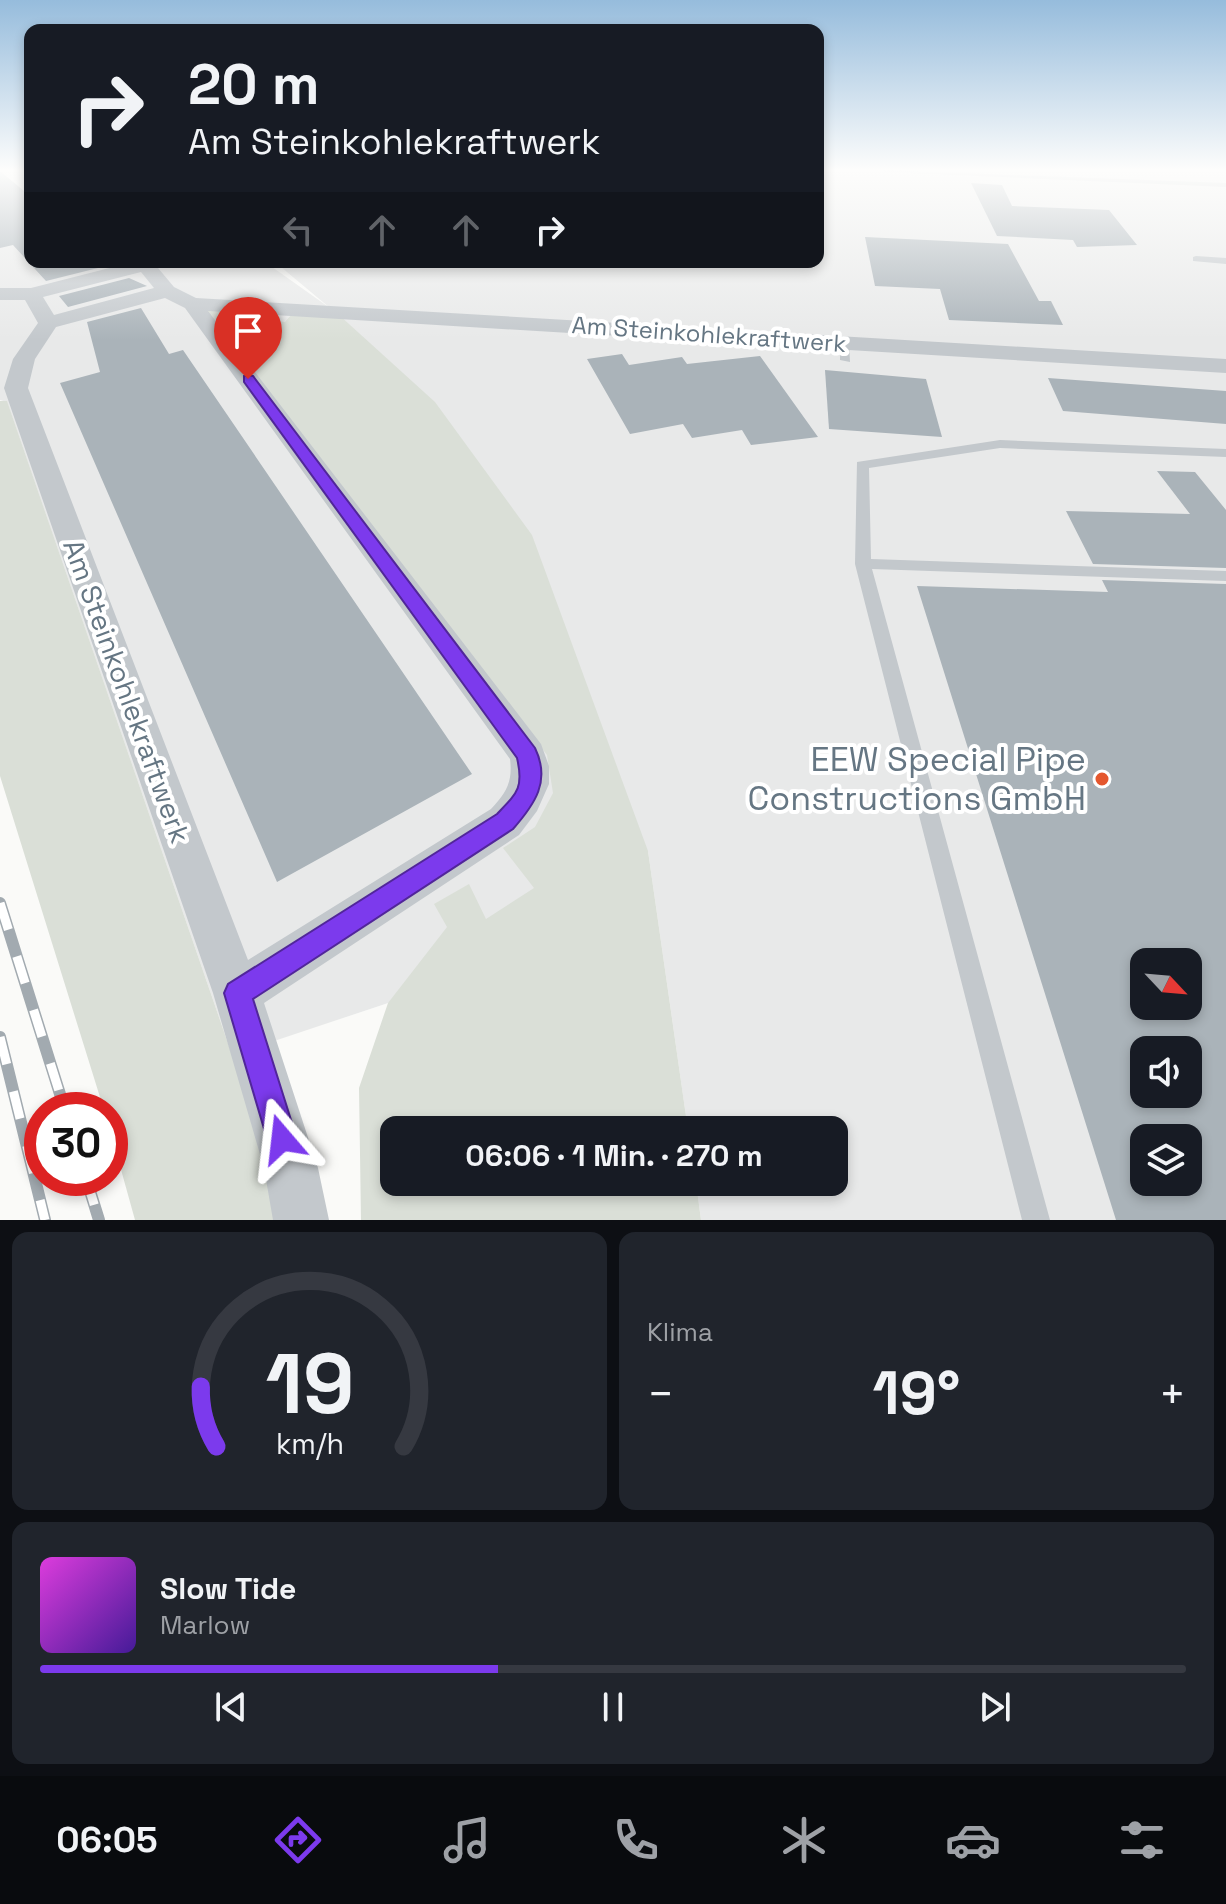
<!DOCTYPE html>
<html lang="de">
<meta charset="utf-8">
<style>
:root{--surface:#171b24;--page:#20242c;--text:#f1f3f6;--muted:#9ea1a6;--line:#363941;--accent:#7c3aed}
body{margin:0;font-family:"Space Grotesk",sans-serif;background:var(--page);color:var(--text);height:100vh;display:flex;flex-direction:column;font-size:30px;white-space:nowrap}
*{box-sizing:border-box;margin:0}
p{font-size:26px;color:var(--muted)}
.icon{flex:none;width:44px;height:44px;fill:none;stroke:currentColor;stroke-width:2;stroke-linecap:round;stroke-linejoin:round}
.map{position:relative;height:1220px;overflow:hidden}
.panel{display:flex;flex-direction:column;gap:12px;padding:12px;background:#0d0f14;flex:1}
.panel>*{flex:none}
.hud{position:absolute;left:24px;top:24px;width:800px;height:244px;border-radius:16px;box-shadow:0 4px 12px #0003;background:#171b24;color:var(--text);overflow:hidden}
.needle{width:52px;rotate:116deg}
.tools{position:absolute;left:1130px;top:948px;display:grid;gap:16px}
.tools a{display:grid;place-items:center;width:72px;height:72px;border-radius:16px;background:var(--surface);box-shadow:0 4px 12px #0003;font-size:40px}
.speed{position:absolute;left:24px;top:1092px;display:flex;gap:16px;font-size:40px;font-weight:700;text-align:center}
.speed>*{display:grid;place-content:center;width:104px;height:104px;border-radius:50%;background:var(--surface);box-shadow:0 4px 12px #0003;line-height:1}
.speed .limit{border:12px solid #d22;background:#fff;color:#111}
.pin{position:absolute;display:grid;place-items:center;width:68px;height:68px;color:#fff;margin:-82px -34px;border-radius:50% 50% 50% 0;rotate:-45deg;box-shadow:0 0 8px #0007}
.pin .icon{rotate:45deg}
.me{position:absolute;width:88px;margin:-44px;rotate:343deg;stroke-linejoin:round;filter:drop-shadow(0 0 6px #0008)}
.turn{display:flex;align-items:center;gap:28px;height:168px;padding:0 32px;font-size:36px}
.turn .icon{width:104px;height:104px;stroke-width:2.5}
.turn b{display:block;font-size:56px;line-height:68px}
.lanes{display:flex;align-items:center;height:76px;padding:0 32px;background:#0003;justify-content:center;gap:40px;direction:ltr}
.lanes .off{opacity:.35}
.big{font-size:60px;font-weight:800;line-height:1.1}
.panel .card{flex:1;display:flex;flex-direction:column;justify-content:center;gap:12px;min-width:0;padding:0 28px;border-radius:16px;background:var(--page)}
.panel .dial{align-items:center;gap:0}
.dial svg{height:208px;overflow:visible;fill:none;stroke:var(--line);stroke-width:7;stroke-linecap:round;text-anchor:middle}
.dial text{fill:var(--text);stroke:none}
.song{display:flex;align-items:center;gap:24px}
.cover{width:96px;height:96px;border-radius:12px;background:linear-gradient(135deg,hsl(300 70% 55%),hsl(260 70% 35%))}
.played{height:8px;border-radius:4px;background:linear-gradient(90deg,var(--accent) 40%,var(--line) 40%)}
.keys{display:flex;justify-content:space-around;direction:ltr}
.heat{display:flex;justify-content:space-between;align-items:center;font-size:44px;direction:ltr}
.panel .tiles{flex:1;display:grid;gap:12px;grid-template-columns:1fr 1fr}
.card:last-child{grid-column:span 2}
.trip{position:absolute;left:380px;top:1116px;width:468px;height:80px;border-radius:16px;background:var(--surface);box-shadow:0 4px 12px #0003;font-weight:800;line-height:80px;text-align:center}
.dock{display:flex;height:128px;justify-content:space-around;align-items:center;background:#090b0e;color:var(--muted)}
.dock .icon{width:56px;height:56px}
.dock .selected{color:var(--accent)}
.dock b{font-size:36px;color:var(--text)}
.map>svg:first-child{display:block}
.built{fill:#e8e9e9;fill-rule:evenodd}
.green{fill:#dadfd7}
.building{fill:#aab3b9;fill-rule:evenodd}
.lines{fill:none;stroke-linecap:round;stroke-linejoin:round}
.lane{fill:#c3c8cc;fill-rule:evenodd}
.street{fill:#c3c8cc;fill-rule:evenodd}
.rail-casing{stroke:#a2aab0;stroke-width:12}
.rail{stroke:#fff;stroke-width:9;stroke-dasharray:28;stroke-linecap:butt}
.route{fill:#7c3aed;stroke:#51269a;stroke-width:2}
.poi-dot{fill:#e4572e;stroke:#fff;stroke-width:3}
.labels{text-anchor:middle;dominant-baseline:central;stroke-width:8;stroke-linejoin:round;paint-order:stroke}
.far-street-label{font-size:24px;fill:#657683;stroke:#fff}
.street-label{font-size:28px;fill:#657683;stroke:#fff}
.near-poi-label{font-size:34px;fill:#657683;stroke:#fff;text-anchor:end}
</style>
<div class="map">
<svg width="1226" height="1220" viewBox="0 0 1226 1220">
<rect width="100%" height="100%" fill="#fafaf8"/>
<path class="built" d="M0,170h30v92h235l65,46 -55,-46h543v-92h408v1050h-525l-5,-38h138v-52h-146l-40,-279 -260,152 -156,52 -225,-653 -7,-2zM1144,962h44v44h-44zM1144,1050h44v44h-44zM1144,1138h44v44h-44z"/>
<g class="green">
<path d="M210,308l58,5 -4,7 21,2 6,-7 47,-1 97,88 97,133 116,316 40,279h-294v52h302l5,38h-340l-2,-132 29,-85 59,-76 -13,-23 35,-20 17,35 48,-31 -31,-40 32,-21 18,-34 -6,-38 -343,-442z"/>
<path d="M0,401h7l225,654 49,165h-146l-25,-90v-20h-6l-104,-334z"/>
</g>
<g class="building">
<path d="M0,171l30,25v66h61l11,5 -56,14 -33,-36 -13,3z"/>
<path d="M971,183l31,2 10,21 97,4 28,35 -60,2 -4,-7 -76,-4z"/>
<path d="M865,237l143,7 31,57h12l12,24 -114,-5 -9,-31 -65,-3z"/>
<path d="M129,278l18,8 -79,21 -9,-11z"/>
<path d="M141,308l28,46 14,-4 289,424 -195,108 -217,-499 40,-11 -13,-50z"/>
<path d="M622,354l7,11 53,-8 5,7 73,-8 58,81 -67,8 -9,-15 -50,8 -9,-14 -53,10 -43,-75z"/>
<path d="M825,370l101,9 16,58 -113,-8z"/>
<path d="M1048,378l178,13v33l-163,-13z"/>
<path d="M1157,471l38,1 31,38v58l-133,-4 -27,-53 124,3z"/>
<path d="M1102,580l124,4v636h-110l-199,-634 191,6zM1144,962h44v44h-44zM1144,1050h44v44h-44zM1144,1138h44v44h-44z"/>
</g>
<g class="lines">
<g class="lane">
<path d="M882,170l344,13v4l-341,-15z"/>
<path d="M1196,256l30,2v6l-33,-3v-4z"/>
<path d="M840,340l9,2 1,20 -10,-2z"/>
<path d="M1000,440l226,9v8l-226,-9 -131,20 2,91 355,12v10l-354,-12 178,651h-28l-167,-656 2,-102z"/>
</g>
<g class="street">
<path d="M21,170h9v5z"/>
<path d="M133,262h20l21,25 22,11 1030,61v14l-1018,-62 333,433 8,22v18l-12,27 -18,24 -255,168 54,165 11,52h-56l-9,-52 -51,-175 -209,-605 9,-29 25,-36 -13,-23h-25v-12h31zM141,272l13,16 -100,27 -11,-18zM165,298l20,10 325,451c3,23 -4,34 -19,50l-243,151 -220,-572 7,-29 21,-32z"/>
</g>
<g class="rail-casing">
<g id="rail">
<path d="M0,903l65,207"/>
<path d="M0,1037l45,183"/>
<path d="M86,1178l13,42"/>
</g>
</g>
<use href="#rail" class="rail"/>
</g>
<linearGradient id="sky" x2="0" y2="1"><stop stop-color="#96bcdc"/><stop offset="0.5" stop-color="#fdfdfc"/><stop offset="1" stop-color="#fdfdfc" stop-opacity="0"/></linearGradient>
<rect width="1226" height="340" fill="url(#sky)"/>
<path class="route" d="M248,375l5,1 282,372c16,33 0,56 -22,81l-260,170 44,140 -4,11 -11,4 -10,-4 -5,-11 -43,-146 4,-9 269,-170c20,-21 27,-26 20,-56l-273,-376v-6z"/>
<circle class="poi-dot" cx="1102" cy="779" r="8"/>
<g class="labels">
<g class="far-street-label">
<text transform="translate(709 334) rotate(4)">Am Steinkohlekraftwerk</text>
</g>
<g class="street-label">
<text transform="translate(127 691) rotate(70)">Am Steinkohlekraftwerk</text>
</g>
<g class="near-poi-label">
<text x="1086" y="759">EEW Special Pipe<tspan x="1086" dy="39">Constructions GmbH</tspan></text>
</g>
</g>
</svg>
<div class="tools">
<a><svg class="needle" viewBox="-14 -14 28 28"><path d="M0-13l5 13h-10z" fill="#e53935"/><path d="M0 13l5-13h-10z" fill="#9ea1a6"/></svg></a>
<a><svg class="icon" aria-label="sound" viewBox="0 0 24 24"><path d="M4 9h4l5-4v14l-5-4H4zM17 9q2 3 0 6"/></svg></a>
<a><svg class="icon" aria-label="layers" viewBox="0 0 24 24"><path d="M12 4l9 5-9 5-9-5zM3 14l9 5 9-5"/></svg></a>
</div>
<div class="speed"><div class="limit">30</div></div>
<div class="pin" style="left:248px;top:379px;background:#d93025"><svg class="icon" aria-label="arrive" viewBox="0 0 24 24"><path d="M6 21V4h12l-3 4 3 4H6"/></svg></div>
<svg class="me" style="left:282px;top:1139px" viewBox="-20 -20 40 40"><path d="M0-17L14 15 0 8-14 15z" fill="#7c3aed" stroke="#fff" stroke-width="4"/></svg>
<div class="trip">06:06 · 1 Min. · 270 m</div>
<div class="hud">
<div class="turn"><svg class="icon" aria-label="right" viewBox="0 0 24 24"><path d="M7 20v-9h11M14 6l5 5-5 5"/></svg><div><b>20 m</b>Am Steinkohlekraftwerk</div></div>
<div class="lanes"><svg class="icon off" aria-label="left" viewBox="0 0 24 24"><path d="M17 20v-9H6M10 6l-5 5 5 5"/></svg><svg class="icon off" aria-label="ahead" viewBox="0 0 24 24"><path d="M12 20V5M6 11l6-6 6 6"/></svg><svg class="icon off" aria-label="ahead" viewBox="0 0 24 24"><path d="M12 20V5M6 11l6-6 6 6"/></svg><svg class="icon" aria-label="right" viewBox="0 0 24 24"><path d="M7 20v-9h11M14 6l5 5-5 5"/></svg></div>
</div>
</div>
<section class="panel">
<div class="tiles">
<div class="card dial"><svg viewBox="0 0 100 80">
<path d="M14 69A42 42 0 1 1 86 69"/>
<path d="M14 69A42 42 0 0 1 8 46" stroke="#7c3aed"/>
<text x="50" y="56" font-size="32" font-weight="700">19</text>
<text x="50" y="72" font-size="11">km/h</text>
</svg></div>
<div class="card"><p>Klima</p>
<div class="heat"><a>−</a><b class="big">19°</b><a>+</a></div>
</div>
<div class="card">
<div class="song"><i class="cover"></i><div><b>Slow Tide</b><p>Marlow</p></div></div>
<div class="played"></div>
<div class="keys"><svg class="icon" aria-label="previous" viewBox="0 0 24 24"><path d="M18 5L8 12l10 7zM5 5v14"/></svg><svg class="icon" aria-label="pause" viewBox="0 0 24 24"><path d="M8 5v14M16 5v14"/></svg><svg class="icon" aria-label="next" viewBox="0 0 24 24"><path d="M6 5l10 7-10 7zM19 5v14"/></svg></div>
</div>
</div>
</section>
<nav class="dock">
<b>06:05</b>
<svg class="icon selected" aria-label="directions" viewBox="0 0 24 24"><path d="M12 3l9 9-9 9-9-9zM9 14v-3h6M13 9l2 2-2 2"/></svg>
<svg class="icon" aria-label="music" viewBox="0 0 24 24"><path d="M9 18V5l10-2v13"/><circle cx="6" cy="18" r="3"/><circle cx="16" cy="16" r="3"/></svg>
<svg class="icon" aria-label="phone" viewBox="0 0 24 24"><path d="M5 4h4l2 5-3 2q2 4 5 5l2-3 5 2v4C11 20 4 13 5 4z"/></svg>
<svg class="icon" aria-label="climate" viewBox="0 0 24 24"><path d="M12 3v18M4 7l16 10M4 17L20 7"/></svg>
<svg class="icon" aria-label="car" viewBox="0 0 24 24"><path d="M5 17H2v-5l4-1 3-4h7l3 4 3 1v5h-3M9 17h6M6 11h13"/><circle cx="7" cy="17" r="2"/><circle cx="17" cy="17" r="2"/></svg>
<svg class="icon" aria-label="filters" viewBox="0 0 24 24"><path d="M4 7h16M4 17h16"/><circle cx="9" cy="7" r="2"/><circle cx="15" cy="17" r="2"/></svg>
</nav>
